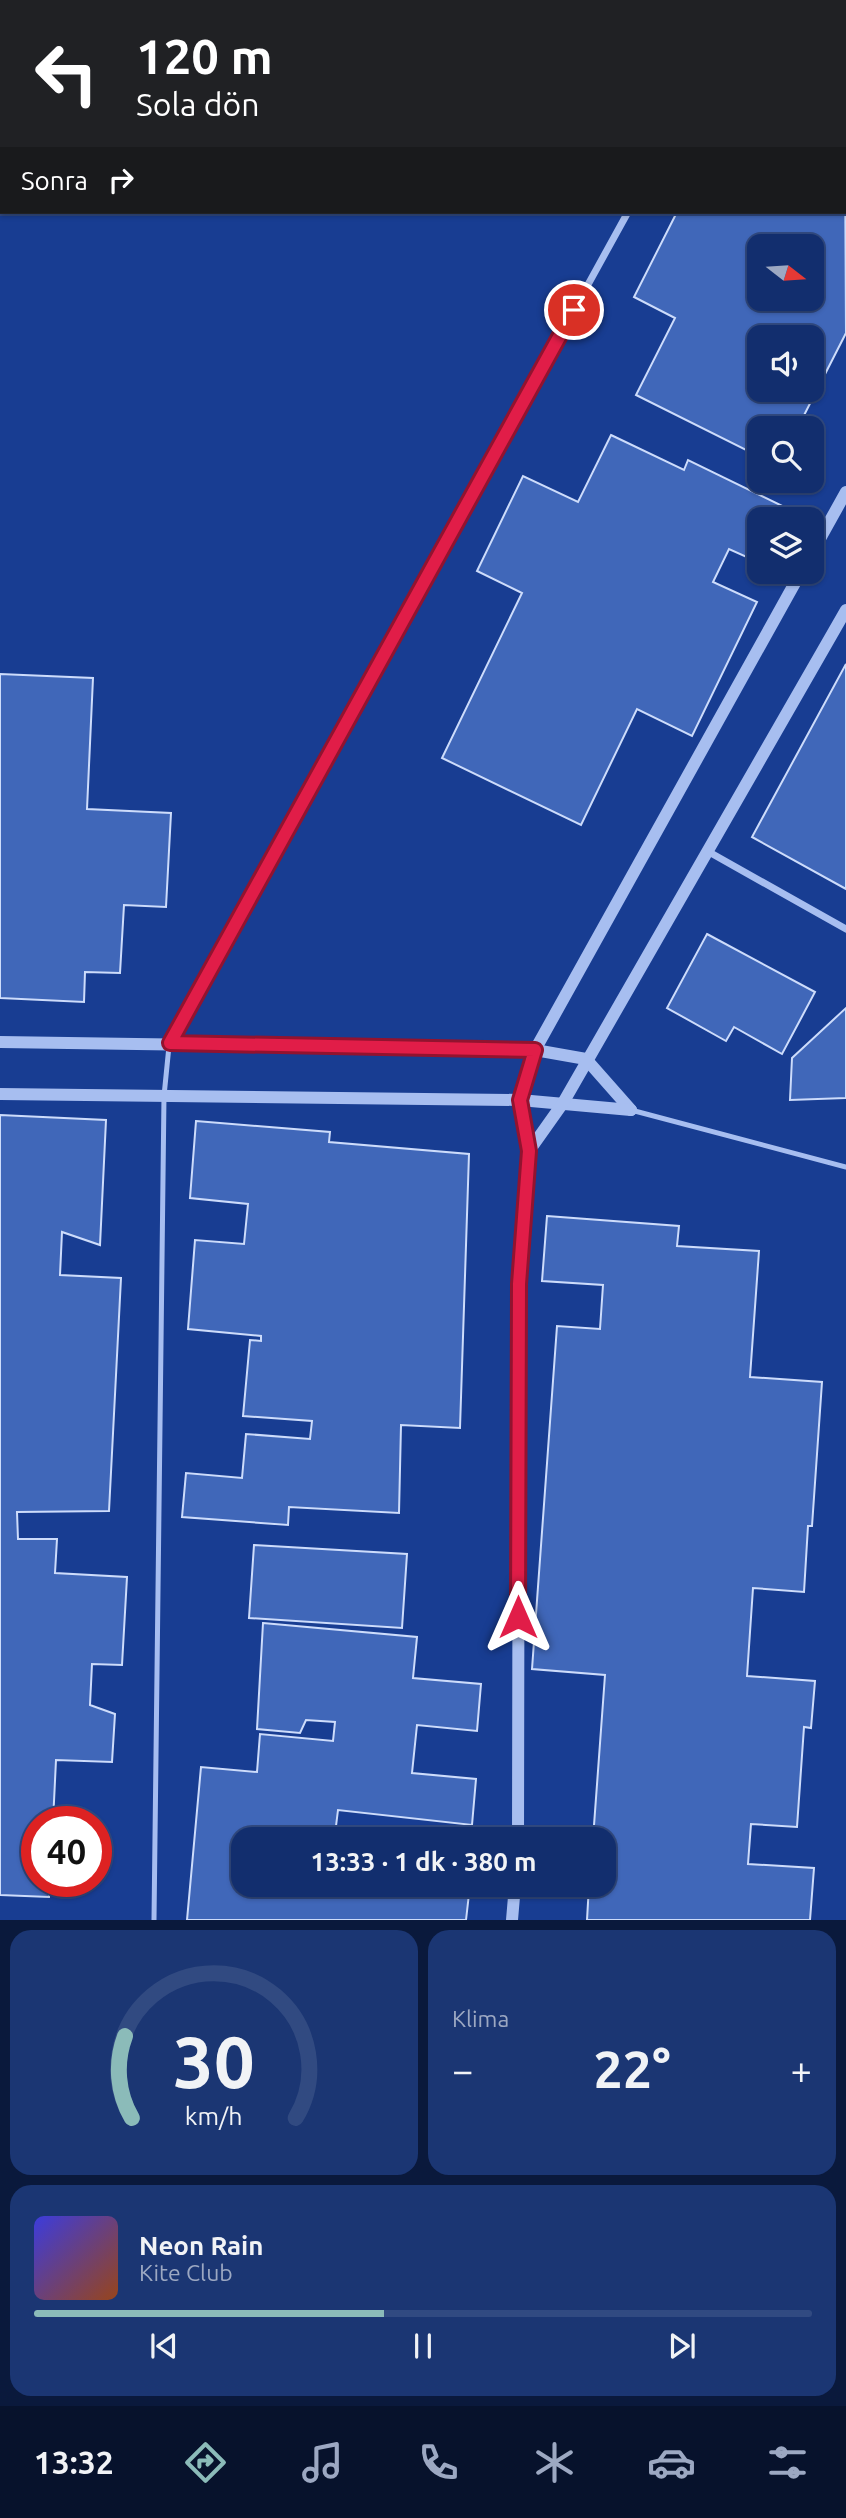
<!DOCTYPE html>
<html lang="tr">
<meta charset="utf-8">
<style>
:root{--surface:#122e6e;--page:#1b3673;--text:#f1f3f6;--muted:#9ca8c2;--line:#314a81;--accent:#8bbbb9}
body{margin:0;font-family:Ubuntu,sans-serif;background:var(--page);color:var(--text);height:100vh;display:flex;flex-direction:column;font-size:26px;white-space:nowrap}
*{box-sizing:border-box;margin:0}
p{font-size:23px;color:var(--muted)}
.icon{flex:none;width:38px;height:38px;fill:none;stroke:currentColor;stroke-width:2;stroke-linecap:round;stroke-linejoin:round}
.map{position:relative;height:1920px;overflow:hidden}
.side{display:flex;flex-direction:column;gap:10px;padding:10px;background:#0a193c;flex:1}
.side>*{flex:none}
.guide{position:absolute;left:0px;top:0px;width:847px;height:214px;box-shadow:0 2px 5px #0004,0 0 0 2px var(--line);background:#202124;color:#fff;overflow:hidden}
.needle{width:46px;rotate:107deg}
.controls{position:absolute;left:747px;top:234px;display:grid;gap:14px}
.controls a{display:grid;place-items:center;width:77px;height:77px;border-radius:14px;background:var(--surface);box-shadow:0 2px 5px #0004,0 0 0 2px var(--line);font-size:35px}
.speed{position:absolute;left:21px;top:1806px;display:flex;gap:14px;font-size:35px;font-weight:700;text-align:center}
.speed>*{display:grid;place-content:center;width:91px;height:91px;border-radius:50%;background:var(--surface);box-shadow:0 2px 5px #0004,0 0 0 2px var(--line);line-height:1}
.speed .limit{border:10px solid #d22;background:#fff;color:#111}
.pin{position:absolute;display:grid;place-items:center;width:60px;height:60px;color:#fff;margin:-30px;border:4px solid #fff;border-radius:50%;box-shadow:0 2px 7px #0007}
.me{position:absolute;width:77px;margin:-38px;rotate:0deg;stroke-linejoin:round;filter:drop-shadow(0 0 5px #0008)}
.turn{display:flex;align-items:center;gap:24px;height:147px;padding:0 21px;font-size:32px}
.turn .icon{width:91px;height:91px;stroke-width:2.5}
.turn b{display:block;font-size:49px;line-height:60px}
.then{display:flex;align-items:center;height:66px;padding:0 21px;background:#0003;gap:14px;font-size:26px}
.big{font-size:52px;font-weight:700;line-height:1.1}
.side .card{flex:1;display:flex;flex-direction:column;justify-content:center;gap:10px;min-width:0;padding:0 24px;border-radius:21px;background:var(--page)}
.side .dial{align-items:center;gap:0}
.dial svg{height:182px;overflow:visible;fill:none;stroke:var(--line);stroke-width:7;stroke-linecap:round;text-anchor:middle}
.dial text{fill:var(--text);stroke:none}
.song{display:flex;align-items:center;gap:21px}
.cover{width:84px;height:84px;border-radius:10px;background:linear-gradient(135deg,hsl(240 70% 55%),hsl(20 70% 35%))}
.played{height:7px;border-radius:4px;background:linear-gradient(90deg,var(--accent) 45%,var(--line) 45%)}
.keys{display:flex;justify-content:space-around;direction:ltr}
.heat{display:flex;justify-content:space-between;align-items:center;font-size:38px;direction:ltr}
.side .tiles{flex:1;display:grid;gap:10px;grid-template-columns:1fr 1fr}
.card:last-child{grid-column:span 2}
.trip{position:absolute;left:231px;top:1827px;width:385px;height:70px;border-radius:21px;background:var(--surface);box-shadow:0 2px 5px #0004,0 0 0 2px var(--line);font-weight:700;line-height:70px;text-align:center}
.menu{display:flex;height:112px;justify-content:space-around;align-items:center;background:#07122c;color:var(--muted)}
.menu .icon{width:49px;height:49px}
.menu .on{color:var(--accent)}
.menu b{font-size:32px;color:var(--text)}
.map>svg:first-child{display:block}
.building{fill:#4067b9;stroke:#cddcfb;stroke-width:2;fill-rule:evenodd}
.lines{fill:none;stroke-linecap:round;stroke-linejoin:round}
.service{stroke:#a7bef0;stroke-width:5}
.minor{stroke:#a7bef0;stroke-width:7}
.tertiary{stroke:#a7bef0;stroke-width:12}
.route-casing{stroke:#92132f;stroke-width:18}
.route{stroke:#e11d48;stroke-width:12}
</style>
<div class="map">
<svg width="846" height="1920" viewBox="0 0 846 1920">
<rect width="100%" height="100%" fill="#183d92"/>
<g class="building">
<path d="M845,153l1,180 -49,96h-37v28l-124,-62 39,-77 -41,-21 43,-85h168zM760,247h52v52h-52zM760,338h52v52h-52z"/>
<path d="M611,435l73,35 4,-10 119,58v2h-47v43l-31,-14 -16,33 44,20 -65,134 -55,-27 -56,116 -139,-67 80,-165 -45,-22 46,-95 55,26z"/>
<path d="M846,664v225l-94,-52z"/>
<path d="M0,674l93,4 -6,131 84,4 -5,94 -42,-2 -4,68 -35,-1 -1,30 -84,-4z"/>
<path d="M707,934l108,58 -33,62 -48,-27 -8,14 -59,-33z"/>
<path d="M846,1008v90l-56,2 2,-42z"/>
<path d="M0,1115l106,5 -6,125 -38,-13 -2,43 61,3 -12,233 -92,1 1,27h39l-2,34 72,4 -5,88 -30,-1 -2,41 25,9 -3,48 -56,-2 -3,62h-16v59h13l-1,16 -49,-2z"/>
<path d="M196,1121l134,11 -1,10 140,12 -9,274 -59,-3 -2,88 -110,-6 -1,18 -106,-8 4,-44 56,5 4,-44 64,5 2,-18 -69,-5 7,-76 11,1v-5l-73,-7 7,-89 49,4 4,-40 -58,-6z"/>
<path d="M547,1216l132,10 -2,20 82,5 -9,126 72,5 -10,144h-4l-4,66 -51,-4 -6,88 68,5 -4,47 -7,-1 -7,100 -46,-3 -3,40 66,4 -4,52h-223l2,-35h15v-46h-11l12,-164 -73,-6 25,-343 43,3 3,-44 -61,-4z"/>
<path d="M254,1545l153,9 -5,74 -153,-10z"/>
<path d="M263,1623l154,14 -4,41 68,6 -4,47 -60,-6 -5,48 64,6 -4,46 -134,-15 -2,16 78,8 -1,5h-170v46h227l-4,35h-279l14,-153 56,5 3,-38 73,7 2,-19 -29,-2 -6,13 -43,-4z"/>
</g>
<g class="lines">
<g class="service">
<path d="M631,1110l215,57"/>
<path d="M154,1920l10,-824 5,-50"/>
</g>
<g class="minor">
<path d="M342,2v-2"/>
<path d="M709,852l137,77"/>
<path d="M170,1043l458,-831"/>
</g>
<g class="tertiary">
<path d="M716,0l3,2"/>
<path d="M0,5h2"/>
<path d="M845,66l1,1"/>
<path d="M845,113h1"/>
<path d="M812,553l34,-61"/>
<path d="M0,1042l535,8 51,9 45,51"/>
<path d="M0,1094l520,6 111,10"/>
<path d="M529,1151l34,-48 283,-493"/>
<path d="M518,1839l1,-555 10,-133 -9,-51 15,-50 266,-478"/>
<path d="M512,1920l3,-35"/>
</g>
</g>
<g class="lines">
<g class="route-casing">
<path id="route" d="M518,1617l1,-333 10,-133 -9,-51 15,-50 -365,-7 404,-733"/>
</g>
<use href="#route" class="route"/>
</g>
</svg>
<div class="controls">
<a><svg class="needle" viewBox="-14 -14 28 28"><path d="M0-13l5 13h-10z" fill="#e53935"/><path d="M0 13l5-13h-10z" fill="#9ca8c2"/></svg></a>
<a><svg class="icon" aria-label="sound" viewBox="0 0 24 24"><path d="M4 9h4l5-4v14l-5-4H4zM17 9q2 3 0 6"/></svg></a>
<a><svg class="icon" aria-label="search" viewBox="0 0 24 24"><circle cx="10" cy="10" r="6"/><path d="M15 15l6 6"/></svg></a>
<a><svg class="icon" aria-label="layers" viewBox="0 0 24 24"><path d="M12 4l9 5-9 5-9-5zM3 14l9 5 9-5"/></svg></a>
</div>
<div class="speed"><div class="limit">40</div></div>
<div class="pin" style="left:574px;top:310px;background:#d93025"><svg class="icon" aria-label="arrive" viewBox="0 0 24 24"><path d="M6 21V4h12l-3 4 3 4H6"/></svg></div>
<svg class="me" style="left:518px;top:1617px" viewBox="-20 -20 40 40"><path d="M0-17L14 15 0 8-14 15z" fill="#e11d48" stroke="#fff" stroke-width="4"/></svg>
<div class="trip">13:33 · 1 dk · 380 m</div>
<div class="guide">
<div class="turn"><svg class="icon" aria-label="left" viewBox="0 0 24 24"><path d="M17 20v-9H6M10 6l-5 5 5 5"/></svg><div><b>120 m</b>Sola dön</div></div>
<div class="then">Sonra<svg class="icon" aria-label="right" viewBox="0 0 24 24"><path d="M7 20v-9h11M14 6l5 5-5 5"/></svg></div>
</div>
</div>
<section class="side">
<div class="tiles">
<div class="card dial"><svg viewBox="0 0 100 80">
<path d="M14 69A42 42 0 1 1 86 69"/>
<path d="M14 69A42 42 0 0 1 11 33" stroke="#8bbbb9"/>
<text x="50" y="56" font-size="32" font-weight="700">30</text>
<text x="50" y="72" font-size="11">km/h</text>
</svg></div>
<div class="card"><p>Klima</p>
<div class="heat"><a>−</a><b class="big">22°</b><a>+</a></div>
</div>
<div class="card">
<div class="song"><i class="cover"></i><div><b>Neon Rain</b><p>Kite Club</p></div></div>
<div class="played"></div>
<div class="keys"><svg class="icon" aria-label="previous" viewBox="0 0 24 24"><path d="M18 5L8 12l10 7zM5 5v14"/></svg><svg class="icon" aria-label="pause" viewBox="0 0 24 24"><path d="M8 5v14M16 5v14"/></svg><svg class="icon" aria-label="next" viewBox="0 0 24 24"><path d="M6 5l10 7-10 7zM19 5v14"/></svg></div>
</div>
</div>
</section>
<nav class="menu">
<b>13:32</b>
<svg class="icon on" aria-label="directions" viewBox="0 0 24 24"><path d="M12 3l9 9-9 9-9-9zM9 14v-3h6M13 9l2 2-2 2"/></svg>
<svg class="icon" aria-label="music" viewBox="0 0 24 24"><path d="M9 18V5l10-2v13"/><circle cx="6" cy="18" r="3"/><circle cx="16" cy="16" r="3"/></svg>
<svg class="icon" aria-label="phone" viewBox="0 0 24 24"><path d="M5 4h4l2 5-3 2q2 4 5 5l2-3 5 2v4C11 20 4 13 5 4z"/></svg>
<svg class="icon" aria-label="climate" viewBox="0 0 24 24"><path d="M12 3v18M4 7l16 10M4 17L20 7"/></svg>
<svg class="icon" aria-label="car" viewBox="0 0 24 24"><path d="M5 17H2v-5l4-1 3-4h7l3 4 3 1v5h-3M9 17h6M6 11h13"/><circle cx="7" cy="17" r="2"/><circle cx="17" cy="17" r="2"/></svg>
<svg class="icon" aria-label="filters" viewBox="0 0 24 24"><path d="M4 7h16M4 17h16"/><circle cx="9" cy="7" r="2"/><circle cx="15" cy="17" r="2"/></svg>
</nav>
